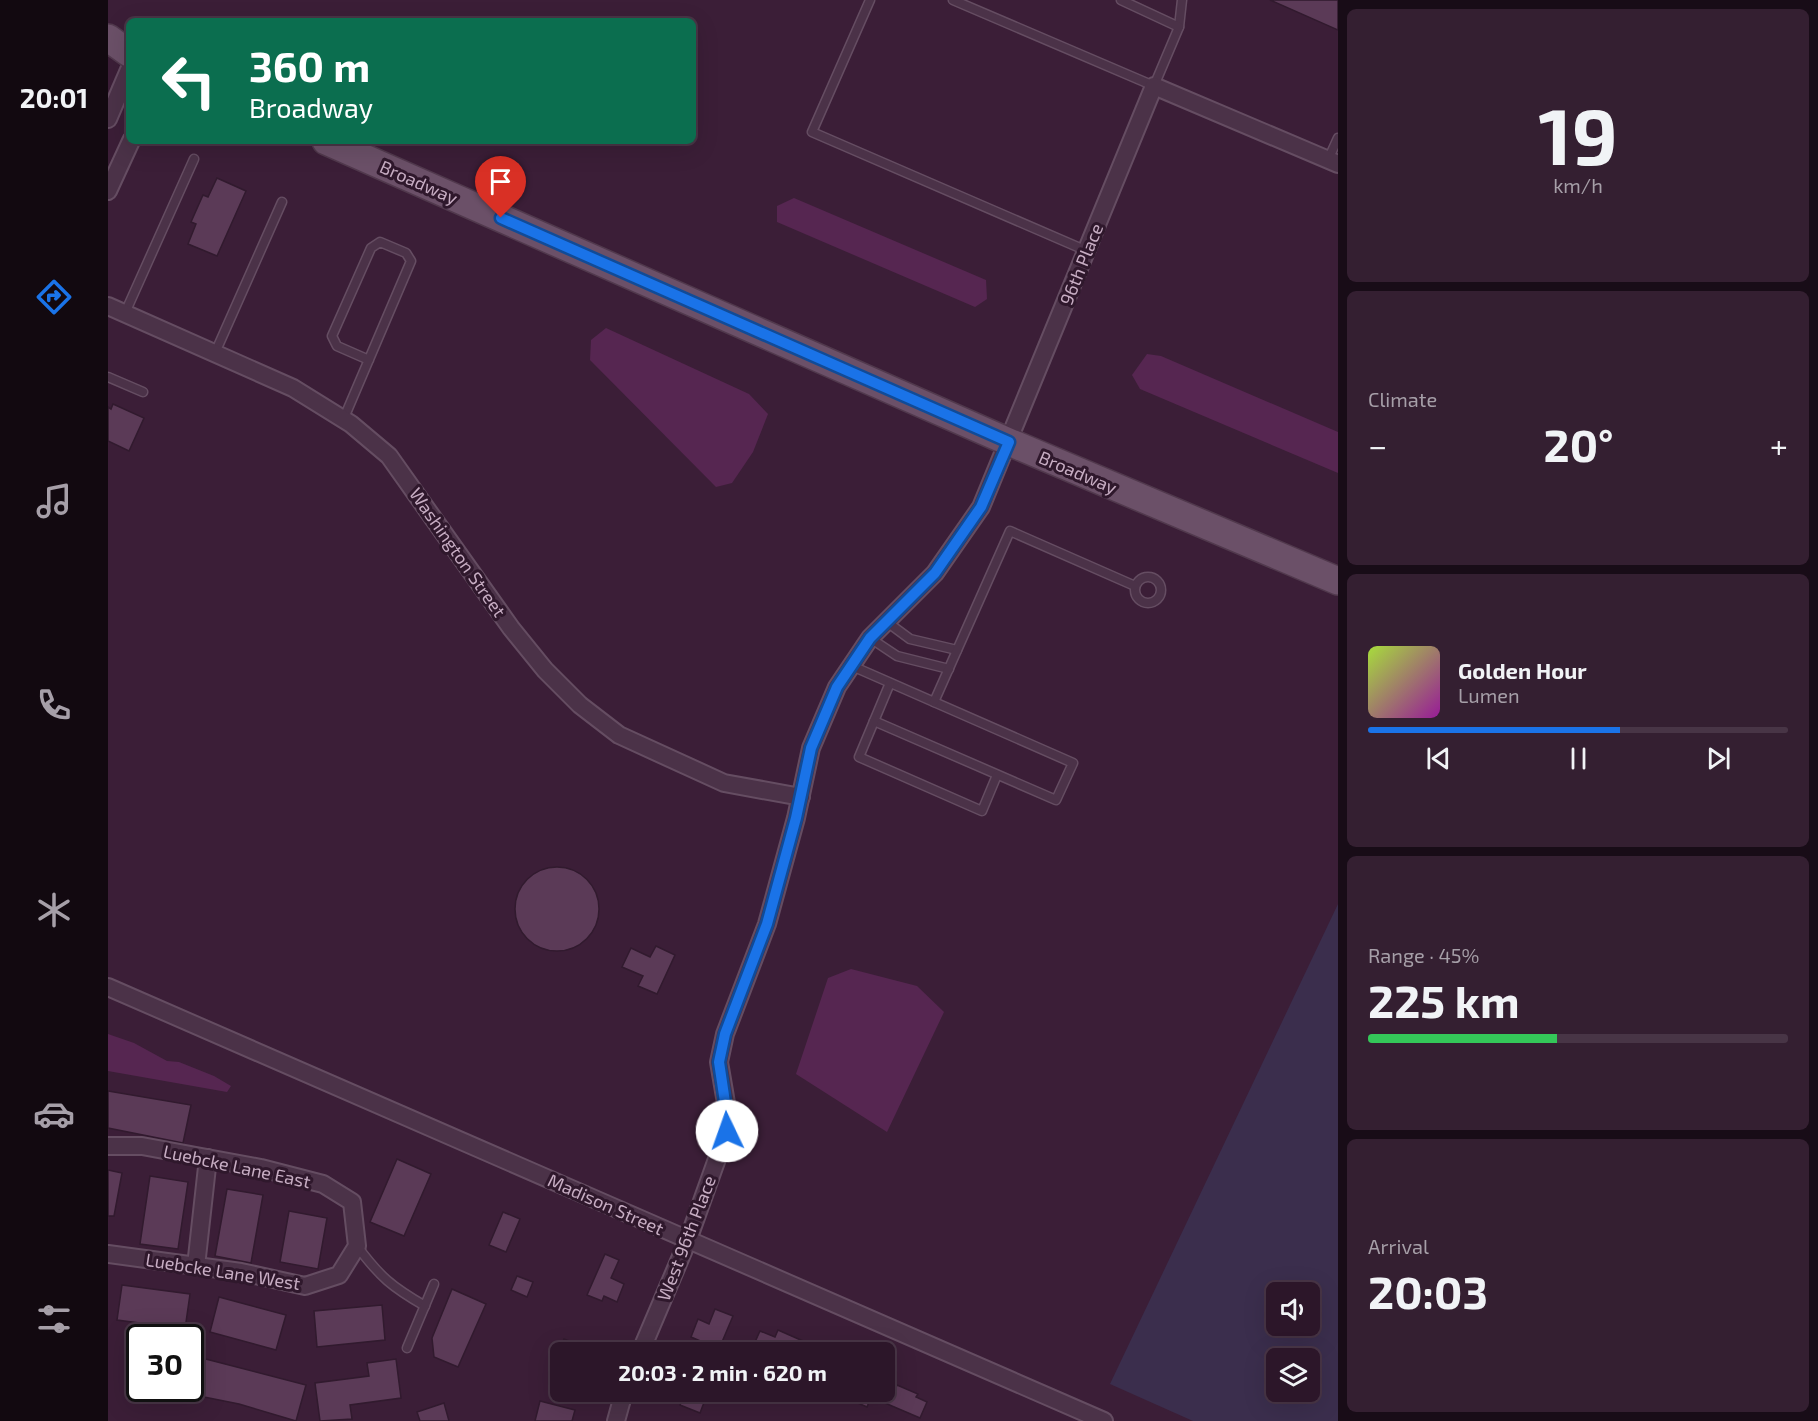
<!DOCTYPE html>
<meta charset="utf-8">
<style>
:root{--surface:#2c1629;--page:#341f31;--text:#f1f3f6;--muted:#a69fa8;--line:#483546;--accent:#1a73e8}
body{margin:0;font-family:"Exo 2",sans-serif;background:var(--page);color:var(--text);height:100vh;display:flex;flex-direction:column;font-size:22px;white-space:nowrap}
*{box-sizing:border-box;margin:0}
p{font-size:20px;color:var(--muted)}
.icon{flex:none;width:33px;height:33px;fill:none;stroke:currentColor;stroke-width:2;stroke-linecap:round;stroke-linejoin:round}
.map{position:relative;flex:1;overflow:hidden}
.details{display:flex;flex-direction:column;gap:9px;padding:9px;background:#180c17;width:480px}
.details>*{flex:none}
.banner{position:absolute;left:18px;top:18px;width:570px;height:126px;border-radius:9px;box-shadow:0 6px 24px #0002,0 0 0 2px var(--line);background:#0b6e4f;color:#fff;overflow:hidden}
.fabs{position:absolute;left:1158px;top:1282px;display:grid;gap:12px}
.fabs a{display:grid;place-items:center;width:54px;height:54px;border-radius:9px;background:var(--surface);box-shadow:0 6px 24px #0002,0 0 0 2px var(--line);font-size:30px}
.speed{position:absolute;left:18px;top:1324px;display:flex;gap:12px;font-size:30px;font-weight:700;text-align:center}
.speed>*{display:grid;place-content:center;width:78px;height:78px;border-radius:50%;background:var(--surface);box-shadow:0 6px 24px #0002,0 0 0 2px var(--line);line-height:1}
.speed .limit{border:3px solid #111;border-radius:9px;background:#fff;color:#111}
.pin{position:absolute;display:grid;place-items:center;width:51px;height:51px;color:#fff;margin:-62px -26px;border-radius:50% 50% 50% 0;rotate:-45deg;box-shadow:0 0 6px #0007}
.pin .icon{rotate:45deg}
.me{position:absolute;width:66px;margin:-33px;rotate:357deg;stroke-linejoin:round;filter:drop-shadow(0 0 4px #0008)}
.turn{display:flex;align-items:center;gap:21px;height:126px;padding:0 24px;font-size:27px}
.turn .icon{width:78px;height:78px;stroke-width:2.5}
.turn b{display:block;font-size:42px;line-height:51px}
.big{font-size:45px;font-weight:700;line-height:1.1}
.details .tile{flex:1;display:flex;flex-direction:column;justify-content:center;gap:9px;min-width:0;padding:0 21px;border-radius:9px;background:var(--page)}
.details .dial{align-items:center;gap:0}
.dial b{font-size:78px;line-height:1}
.song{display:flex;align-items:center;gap:18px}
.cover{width:72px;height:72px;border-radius:9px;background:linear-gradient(135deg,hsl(80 70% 55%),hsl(300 70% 35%))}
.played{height:6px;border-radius:3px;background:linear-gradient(90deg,var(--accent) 60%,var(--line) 60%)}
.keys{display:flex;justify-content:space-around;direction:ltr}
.heat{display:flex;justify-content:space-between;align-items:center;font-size:33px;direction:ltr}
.charge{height:9px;border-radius:4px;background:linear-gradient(90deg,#34c759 45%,var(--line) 0)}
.trip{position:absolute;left:442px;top:1342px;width:345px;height:60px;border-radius:9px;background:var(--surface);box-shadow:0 6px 24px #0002,0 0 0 2px var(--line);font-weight:700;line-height:60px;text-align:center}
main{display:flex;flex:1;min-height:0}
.tabs{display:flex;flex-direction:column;width:108px;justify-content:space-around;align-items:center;background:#120910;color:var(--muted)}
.tabs .icon{width:42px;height:42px}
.tabs .active{color:var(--accent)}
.tabs b{font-size:27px;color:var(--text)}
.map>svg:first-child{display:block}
.green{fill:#3b2e4d;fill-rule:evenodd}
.water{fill:#562651}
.building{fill:#5b3a57;stroke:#311a2e;stroke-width:1.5}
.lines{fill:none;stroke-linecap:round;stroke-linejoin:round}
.service-casing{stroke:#654d62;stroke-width:11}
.minor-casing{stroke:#654d62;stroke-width:20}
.primary-casing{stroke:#51394d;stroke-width:30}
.service{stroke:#4b3248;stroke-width:8}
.minor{stroke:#4b3248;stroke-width:16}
.primary{stroke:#6b5068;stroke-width:27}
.route-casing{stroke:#114b97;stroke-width:15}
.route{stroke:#1a73e8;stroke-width:10}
.labels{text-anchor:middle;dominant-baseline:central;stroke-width:6;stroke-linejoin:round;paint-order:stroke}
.street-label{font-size:18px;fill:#c7adc3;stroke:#2f182c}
</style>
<main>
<nav class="tabs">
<b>20:01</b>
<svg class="icon active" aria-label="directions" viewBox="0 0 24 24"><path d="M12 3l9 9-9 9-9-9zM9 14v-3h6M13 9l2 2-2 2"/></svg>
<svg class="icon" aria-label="music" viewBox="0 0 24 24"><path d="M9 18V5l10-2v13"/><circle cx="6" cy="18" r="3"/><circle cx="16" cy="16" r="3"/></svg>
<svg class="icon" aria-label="phone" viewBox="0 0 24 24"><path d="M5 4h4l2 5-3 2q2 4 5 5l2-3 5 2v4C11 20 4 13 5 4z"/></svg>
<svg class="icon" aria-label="climate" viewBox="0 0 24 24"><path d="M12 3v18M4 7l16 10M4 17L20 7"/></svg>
<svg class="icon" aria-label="car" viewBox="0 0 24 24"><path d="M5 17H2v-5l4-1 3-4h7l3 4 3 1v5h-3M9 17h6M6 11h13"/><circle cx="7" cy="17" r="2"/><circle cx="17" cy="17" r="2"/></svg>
<svg class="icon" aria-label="filters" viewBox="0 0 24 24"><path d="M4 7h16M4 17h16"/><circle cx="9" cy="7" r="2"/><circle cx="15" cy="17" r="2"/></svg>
</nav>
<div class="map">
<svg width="1230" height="1421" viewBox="0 0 1230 1421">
<rect width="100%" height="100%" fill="#3b1e37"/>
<path class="green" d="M1230,904v517h-145l-83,-37zM1168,1293h34v33h-34zM1168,1359h34v33h-34z"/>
<g class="water">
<path d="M686,198l192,82 1,19 -12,8 -198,-85v-16z"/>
<path d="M498,328l143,66 19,20 -15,38 -21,31 -16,4 -126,-127 1,-20z"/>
<path d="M1039,354l14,2 177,76v41l-198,-84 -8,-14z"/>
<path d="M743,969l66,17 27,26 -57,120 -91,-58 32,-96z"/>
<path d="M0,1034l26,9 33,18 12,1 35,14 17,10 -4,6 -119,-21z"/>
</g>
<g class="building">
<path d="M1162,0h68v30z"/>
<path d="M109,178l29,13 -29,65 -29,-12 8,-20 -5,-2 12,-27 5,2z"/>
<path d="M5,404l31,14 -15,33 -21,-10v-34l3,2z"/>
<circle cx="449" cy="909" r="42"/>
<path d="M548,946l19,9 -18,39 -19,-8 5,-10 -21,-9 9,-19 19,9z"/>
<path d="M0,1091l83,14 -8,38 -75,-15z"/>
<path d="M289,1159l34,15 -27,62 -34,-14z"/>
<path d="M0,1170l14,3 -8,43h-6z"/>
<path d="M42,1176l38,6 -10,67 -38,-5z"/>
<path d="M119,1189l36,6 -12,68 -36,-7z"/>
<path d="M181,1211l38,7 -9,51 -38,-7z"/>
<path d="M395,1212l17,7 -14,33 -17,-7z"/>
<path d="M497,1254l14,6 -8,18 13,6 -7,18 -13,-6 -2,5 -15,-6z"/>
<path d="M409,1276l16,6 -6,15 -16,-7z"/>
<path d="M14,1285l68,9 -5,35 -68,-9z"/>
<path d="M344,1289l34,15 -28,63 -24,-10 -2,-19z"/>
<path d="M111,1297l67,18 -10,35 -66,-18z"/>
<path d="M274,1305l3,35 -68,7 -3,-36z"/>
<path d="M607,1309l18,7 -14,33 -28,-12 7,-18 11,5z"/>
<path d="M670,1330l25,11 29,12h-82l10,-22 15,6z"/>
<path d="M456,1339l34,14h-40z"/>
<path d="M90,1357l108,28 -10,36 -57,-17 -50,-10z"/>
<path d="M288,1359l5,39 -51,7 2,14 -32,2 -5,-38 54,-7 -2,-13z"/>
<path d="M789,1385l21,9 -2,3 11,5 -7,16 -49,-21 -4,10 -34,-15h61z"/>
<path d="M577,1392h23l-8,21 -20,-8z"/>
<path d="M432,1401l35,9 -3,11h-37z"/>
<path d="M336,1403l5,18h-29l-3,-9z"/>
</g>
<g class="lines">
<g class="service-casing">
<g id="service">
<path d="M762,0l-58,132 275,119"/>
<path d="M845,0l201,86 25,-59 3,-27"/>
<path d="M1013,0l58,27"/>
<path d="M1220,160l10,-22"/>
<path d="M17,313l69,-154"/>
<path d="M107,353l67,-151"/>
<path d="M0,377l35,15"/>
<path d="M236,418l67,-157 -5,-8 -26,-11 -9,6 -39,88 5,10 32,14"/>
<circle cx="1040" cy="590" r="13"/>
<path d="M779,622l23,17 47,11"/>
<path d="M762,638l27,18 52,13"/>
<path d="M744,666l221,97 -17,37 -182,-79"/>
<path d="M782,683l-31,74 123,54 15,-36"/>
<path d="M826,702l76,-171 125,55"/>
<path d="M249,1246c23,31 35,41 68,60"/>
<path d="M299,1348l27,-64"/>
</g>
</g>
<g class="minor-casing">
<g id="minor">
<path d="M0,119l21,-49"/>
<path d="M0,191l23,-50"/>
<path d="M0,306l185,82 58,36 38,32 122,172 34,42 35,35 39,30 105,48 77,14"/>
<path d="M0,987l996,434"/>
<path d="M0,1146h34l119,22 62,16 29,18 5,44 -18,29 -34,11 -64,-14 -133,-18"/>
<path d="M88,1266l12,-108"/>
<path d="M532,1353l48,-113 39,-109v-22l-8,-47 6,-28 42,-110 29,-106 15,-70 26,-61 33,-49 65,-65 46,-66 173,-421 184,78"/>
<path d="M508,1421l8,-29"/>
</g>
</g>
<g class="primary-casing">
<g id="primary">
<path d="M0,38l21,15"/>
<path d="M218,141l683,301 329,139"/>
</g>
</g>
<use href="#service" class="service"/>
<use href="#minor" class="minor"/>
<use href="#primary" class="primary"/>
</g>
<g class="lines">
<g class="route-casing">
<path id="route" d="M393,218l508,224 -28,65 -46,66 -65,65 -33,49 -26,61 -15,70 -29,106 -42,110 -6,28 7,47 1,22"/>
</g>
<use href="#route" class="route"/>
</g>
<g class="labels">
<g class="street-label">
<text transform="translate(311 182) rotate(24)">Broadway</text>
<text transform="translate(973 264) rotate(-68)">96th Place</text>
<text transform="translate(970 472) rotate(23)">Broadway</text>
<text transform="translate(350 552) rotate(55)">Washington Street</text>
<text transform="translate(129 1166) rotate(12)">Luebcke Lane East</text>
<text transform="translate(498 1204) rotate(24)">Madison Street</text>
<text transform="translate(578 1238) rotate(-69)">West 96th Place</text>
<text transform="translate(115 1271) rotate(9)">Luebcke Lane West</text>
</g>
</g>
</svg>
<div class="fabs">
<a><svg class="icon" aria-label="sound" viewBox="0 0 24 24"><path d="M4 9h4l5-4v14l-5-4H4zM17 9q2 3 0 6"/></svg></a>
<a><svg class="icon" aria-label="layers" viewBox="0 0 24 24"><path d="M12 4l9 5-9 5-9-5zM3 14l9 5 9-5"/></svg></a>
</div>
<div class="speed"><div class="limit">30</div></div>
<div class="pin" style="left:393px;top:218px;background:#d93025"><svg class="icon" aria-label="arrive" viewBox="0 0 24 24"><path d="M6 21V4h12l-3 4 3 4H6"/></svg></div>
<svg class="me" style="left:619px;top:1131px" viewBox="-20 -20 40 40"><circle r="19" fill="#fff"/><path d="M0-13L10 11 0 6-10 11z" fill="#1a73e8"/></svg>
<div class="trip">20:03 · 2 min · 620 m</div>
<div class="banner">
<div class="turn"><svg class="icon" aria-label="left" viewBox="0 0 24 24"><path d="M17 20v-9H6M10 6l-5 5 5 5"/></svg><div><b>360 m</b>Broadway</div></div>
</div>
</div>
<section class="details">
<div class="tile dial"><b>19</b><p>km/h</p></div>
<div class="tile"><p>Climate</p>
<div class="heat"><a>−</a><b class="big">20°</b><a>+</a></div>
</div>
<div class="tile">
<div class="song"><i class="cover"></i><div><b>Golden Hour</b><p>Lumen</p></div></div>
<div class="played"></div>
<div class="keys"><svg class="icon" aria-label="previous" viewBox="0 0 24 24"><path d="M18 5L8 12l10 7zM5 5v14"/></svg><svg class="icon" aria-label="pause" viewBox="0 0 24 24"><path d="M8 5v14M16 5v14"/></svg><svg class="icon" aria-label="next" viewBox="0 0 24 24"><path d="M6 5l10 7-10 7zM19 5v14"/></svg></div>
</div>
<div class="tile"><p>Range · 45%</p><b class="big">225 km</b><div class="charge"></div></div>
<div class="tile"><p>Arrival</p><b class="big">20:03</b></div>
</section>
</main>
